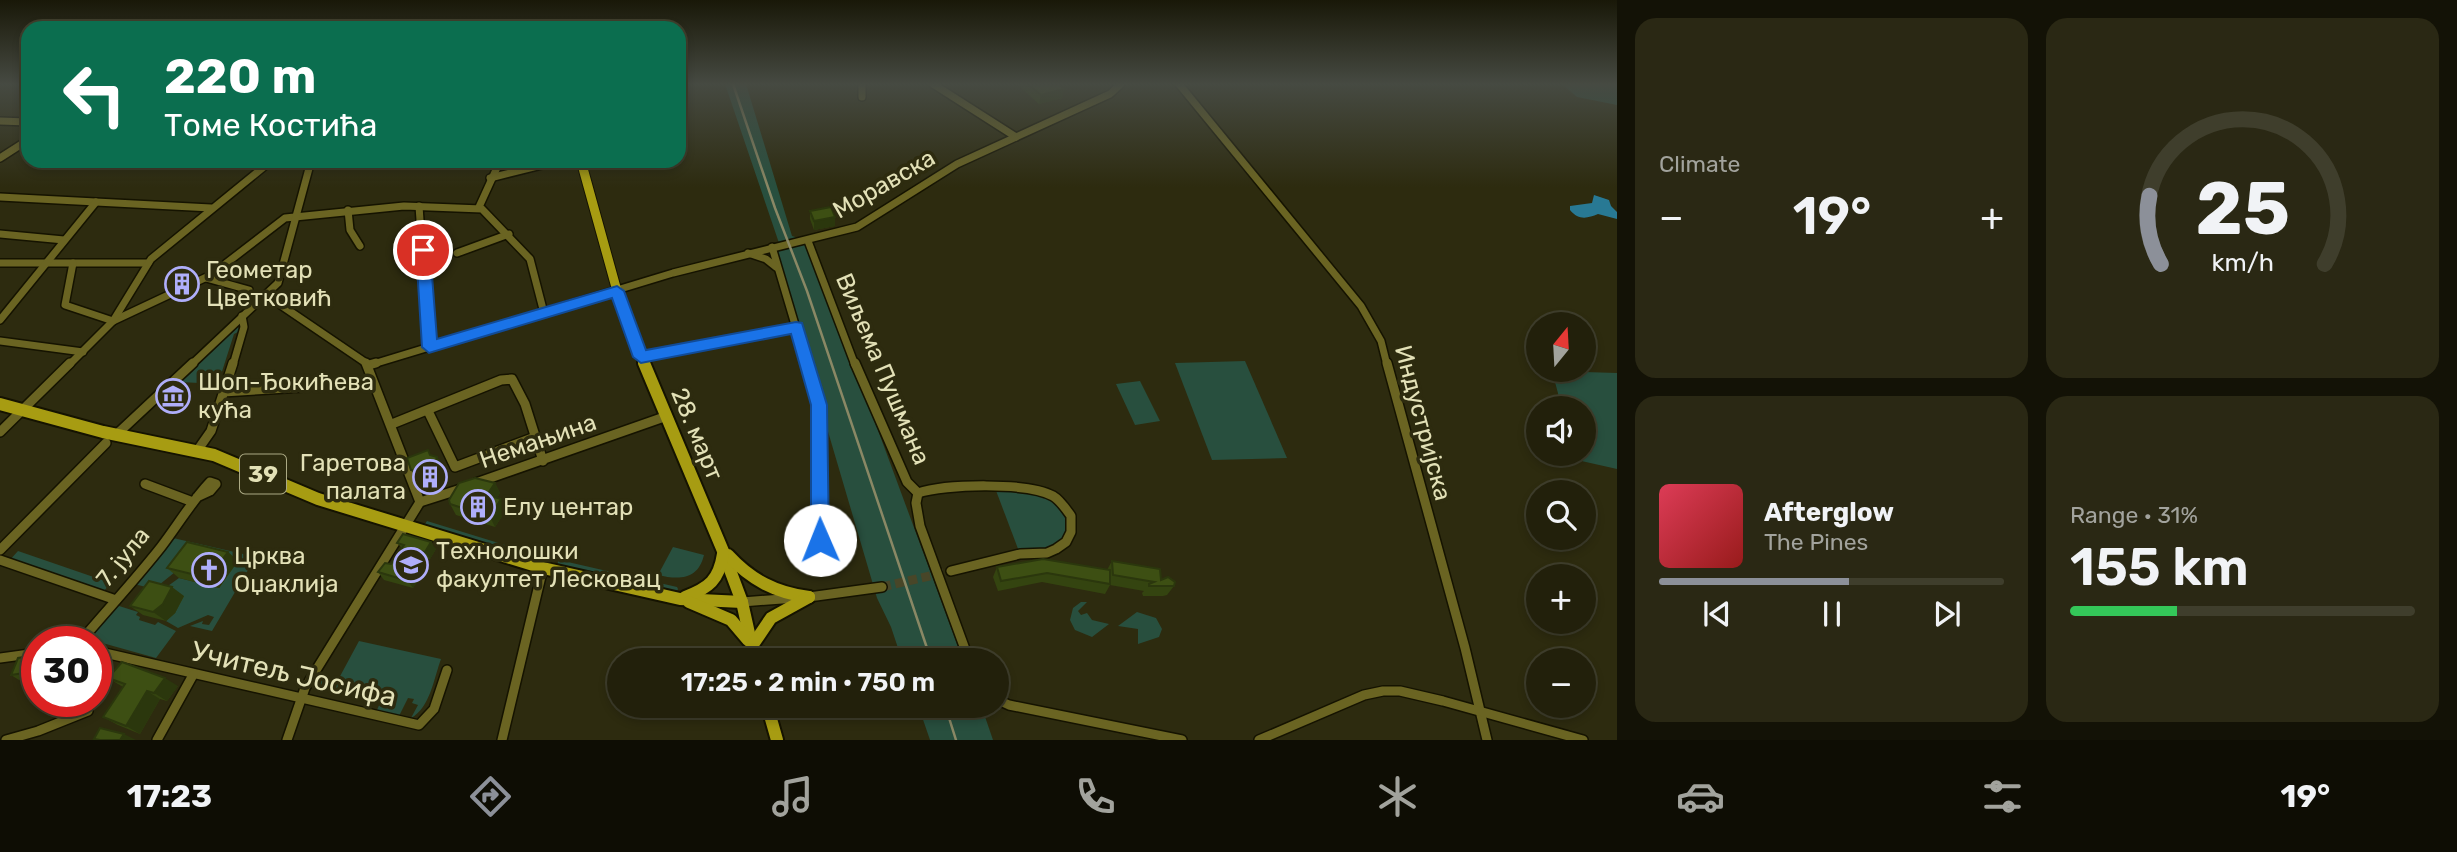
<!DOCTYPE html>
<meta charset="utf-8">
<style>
:root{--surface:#22200b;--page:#2a2814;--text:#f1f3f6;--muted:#a2a39d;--line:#3f3e2c;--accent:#8c9099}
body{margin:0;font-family:Rubik,sans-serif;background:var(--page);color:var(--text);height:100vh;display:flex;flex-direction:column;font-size:26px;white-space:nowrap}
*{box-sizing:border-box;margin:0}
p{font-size:23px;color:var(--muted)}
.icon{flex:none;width:38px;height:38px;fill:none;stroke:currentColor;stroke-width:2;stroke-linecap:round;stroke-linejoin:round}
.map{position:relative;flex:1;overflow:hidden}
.panel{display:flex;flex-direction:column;gap:18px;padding:18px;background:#131206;width:840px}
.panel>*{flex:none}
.guide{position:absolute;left:21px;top:21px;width:665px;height:147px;border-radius:21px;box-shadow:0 4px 10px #0003,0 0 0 2px var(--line);background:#0b6e4f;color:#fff;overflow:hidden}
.needle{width:46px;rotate:18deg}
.fabs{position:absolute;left:1526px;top:312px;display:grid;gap:14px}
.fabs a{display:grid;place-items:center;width:70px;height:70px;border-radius:50%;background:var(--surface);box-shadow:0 4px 10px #0003,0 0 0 2px var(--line);font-size:35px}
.speed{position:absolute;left:21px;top:626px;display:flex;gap:14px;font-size:35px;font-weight:700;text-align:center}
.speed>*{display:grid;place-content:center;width:91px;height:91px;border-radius:50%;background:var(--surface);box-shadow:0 4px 10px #0003,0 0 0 2px var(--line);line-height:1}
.speed .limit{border:10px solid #d22;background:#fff;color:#111}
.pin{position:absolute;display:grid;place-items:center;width:60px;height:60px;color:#fff;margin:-30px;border:4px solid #fff;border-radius:50%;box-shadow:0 2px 7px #0007}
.me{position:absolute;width:77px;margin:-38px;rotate:359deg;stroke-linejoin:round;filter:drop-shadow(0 0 5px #0008)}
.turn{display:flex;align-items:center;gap:24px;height:147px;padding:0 28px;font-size:32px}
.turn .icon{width:91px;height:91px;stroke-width:2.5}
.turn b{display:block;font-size:49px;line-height:60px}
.big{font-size:52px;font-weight:600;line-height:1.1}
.panel .card{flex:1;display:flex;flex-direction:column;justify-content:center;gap:10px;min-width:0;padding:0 24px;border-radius:21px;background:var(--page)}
.panel .dial{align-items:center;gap:0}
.dial svg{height:182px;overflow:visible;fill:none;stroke:var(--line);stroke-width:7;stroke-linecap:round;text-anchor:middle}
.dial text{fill:var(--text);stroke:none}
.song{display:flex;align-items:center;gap:21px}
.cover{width:84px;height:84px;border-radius:10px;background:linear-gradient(135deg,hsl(350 70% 55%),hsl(0 70% 35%))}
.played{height:7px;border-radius:4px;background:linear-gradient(90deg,var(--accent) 55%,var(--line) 55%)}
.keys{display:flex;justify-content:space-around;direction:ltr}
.heat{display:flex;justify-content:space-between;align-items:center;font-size:38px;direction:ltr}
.charge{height:10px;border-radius:5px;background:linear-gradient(90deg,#34c759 31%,var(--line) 0)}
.panel .tiles{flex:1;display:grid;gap:18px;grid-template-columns:repeat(2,1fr)}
.trip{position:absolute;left:607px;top:648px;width:402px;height:70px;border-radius:35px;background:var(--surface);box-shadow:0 4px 10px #0003,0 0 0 2px var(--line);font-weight:600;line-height:70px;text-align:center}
.tabs{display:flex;height:112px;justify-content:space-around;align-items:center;background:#0e0d04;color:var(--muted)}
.tabs .icon{width:49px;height:49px}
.tabs .on{color:var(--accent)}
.tabs b{font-size:32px;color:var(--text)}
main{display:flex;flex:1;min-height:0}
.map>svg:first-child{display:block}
.green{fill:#284f3e}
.water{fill:#287994}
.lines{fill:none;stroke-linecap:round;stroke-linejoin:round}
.minor-tunnel{stroke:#484628;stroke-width:9;stroke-dasharray:9 4.5;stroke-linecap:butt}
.minor-far1-casing{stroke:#151300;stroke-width:10}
.minor-casing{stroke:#151300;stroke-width:12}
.major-far1-casing{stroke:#151300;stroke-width:11}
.major-casing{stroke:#151300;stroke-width:16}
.minor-far1{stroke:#6a6422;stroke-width:7}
.minor{stroke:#6a6422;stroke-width:9}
.major-far1{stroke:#a79c12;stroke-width:9}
.major{stroke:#a79c12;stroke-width:12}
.rail{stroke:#8a8865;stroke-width:2.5}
.wall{fill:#344410}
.shaded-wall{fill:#2b370d}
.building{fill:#3d4f13;stroke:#2b370d;stroke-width:2}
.route{fill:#1a73e8;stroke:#114b97;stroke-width:2}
.labels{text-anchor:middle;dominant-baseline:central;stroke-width:7;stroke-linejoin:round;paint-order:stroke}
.shield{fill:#2d2b0f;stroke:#acaa85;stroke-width:2}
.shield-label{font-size:23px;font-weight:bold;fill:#e3e1b7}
.street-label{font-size:24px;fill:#e3e1b7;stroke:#2d2b0f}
.poi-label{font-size:24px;fill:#e3e1b7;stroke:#2d2b0f;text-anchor:start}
.near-street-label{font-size:28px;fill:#e3e1b7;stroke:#2d2b0f}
</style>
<main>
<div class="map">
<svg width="1617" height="740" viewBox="0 0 1617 740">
<rect width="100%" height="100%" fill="#2d2b0f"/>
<g class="green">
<path d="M725,84h21l46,152 16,5 155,419h-61l-11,-33 -14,-29 -103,-350 6,-2z"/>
<path d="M1562,84h55v21l-40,-8z"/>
<path d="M238,327l2,4 -6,3 -16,50 -38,-2z"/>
<path d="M1245,361l42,97 -75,2 -37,-97z"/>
<path d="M1552,371l65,2v96l-40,-9 -2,-7h9v-45h-22z"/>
<path d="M1140,381l20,40 -25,4 -19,-41z"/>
<path d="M995,488l42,3 26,15 8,26 -15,17 -36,5z"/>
<path d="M427,521l107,33 -3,6 -108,-33z"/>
<path d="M173,538l79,18 -5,8 4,1 -39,66 -22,-5 13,-5 -1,3 7,1 5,-8 -6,-2 -30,13 -12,-7 9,-8 8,-17 -22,-5 18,-13 40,10 18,-27 -44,-11 -6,9 -13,-1 -3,9 9,1 -26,21 -20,-5z"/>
<path d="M673,547l31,8c-6,25 -25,25 -46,20z"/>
<path d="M18,551l93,32 -9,10 -93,-32z"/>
<path d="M559,560l118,27 1,2 -2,5 -120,-27z"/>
<path d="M1081,602h6l-9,9 3,4 6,-2 5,7 17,4 -17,13 -17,-7 -5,-10 3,-12z"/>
<path d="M116,605l22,7 -2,3 4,2 -1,3 16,5 3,-3 18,9 -20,27 -68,-19z"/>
<path d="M1137,612l19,6 6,11 -3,8 -21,7v-15l-20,-3z"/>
<path d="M359,641l82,18c-7,19 -11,49 -30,59l7,-13 -6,-2 2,-4 -6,-1 -9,18 -22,-6 3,-7 -64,-15 6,-11 16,3z"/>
<path d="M918,705h63l12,35h-63z"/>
</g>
<path class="water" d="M1594,195l15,5 2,6 6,6v7l-19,-5c-10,4 -19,7 -28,-4v-4l22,-3z"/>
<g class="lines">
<path class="minor-tunnel" d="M882,587l69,-16"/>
<g class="minor-far1-casing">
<g id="minor-far1">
<path d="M862,84v13"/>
<path d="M933,84l83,53"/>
<path d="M1179,84l182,222 20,35 6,24"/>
<path d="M0,121l28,1"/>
<path d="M0,158l28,-18"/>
<path d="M490,178l68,-17"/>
<path d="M0,197l211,11"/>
<path d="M419,206l10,141"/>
<path d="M479,207l21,-46"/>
<path d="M348,210l2,20 10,16"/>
<path d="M0,234l64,6"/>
<path d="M808,241l47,124"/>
<path d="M772,247l35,118"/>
<path d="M457,253l52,-19"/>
<path d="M748,253l18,6 10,8"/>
<path d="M0,263h148"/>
<path d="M73,263l-8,42 48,16"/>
<path d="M206,278l43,12"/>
<path d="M266,295l103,70"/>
<path d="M0,320l96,-118"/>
<path d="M113,321l98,-46 74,-57 119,-12 78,3 48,50 14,54"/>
<path d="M0,341l83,11"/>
<path d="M641,357l155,-30"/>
<path d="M69,365l44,-44 38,-62 120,-98"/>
<path d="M191,365l87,-82 33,-122"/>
<path d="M233,365l11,-38 -2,-11"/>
<path d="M370,365l303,-92 184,-46 100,-63 153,-70 11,-10"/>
</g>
</g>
<g class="minor-casing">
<g id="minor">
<path d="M806,363l13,42 2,159"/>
<path d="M855,363l52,119 11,11"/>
<path d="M1387,363l78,285 22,92"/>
<path d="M369,365l7,-2"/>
<path d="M223,392l80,-5"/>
<path d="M428,411l27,56 80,-30"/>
<path d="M392,424l109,-44 11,-1 13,25 18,57"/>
<path d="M0,432l70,-69"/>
<path d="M116,435l77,-72"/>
<path d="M197,451l14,-20 22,-68"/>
<path d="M476,483l191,-67"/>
<path d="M145,484l48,18"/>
<path d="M918,493c27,-9 110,-11 135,3 7,4 13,13 18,20v16l-5,10 -10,7 -9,4 -27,1 -69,17"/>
<path d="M918,493l-2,10 4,23 49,134"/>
<path d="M420,502l44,-14"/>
<path d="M0,550l106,-107"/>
<path d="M0,560l116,40"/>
<path d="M742,602l67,-5 73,-10"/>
<path d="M80,642c27,-32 55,-62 81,-95 17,-22 30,-45 49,-65l6,2 -6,7 -13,6"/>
<path d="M96,651l323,74 15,-16 13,-39"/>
<path d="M0,658l37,-5"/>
<path d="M998,700l11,5 173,35"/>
<path d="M6,740l32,-9 50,-20"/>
<path d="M157,740l36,-65"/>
<path d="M287,740l18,-52 115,-186 -54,-139"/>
<path d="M502,740l41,-172"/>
<path d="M1259,740l105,-45 19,-4h17l43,10 140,39"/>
</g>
</g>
<g class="major-far1-casing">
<path id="major-far1" d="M581,161l36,130 27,74"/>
</g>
<g class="major-casing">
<g id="major">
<path d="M644,363l79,188 19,51 13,58"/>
<path d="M0,404l103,28 111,23 104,44 225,69 137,31 62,3"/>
<path d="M728,555c23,25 48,38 81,42"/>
<path d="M685,597c24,-9 34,-17 38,-43"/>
<path d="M689,602l42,18 17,20"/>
<path d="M752,646l19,-28 38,-21"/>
<path d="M767,705l10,35"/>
</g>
</g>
<use href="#minor-far1" class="minor-far1"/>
<use href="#minor" class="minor"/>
<use href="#major-far1" class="major-far1"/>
<use href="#major" class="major"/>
<g class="rail">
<path d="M733,84l42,124 32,83 124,369"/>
<path d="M945,705l11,35"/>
</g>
</g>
<g class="wall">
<path d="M1017,84h41l6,5 -2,9 -23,6z"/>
<path d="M810,211l25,6v9l-21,4 -4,-11z"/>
<path d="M185,391l-3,3 2,2 -12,9 -10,-3 -5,-6z"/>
<path d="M431,456l6,1 10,15 -6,15 -20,-1 -10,-16z"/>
<path d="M495,483l5,10 -3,5 4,1 5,11 -11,17 -39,-12 -6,-11z"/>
<path d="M397,543l39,6 -6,10 -5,-1 -9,16 3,5 -6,9 -29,-8 -6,-8 13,-8 11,-16z"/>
<path d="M228,552l10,9 -19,27 -40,-10 -12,-10z"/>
<path d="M1112,561l49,19 13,6 -7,9 -4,1h-20l-1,-3 2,-2 -34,-6 -5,9 -63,-12 -44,9 -5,-14 4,-10 110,3z"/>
<path d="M184,596l-9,17 -9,8 -23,-6 -13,-9z"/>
<path d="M37,655v22l-18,3 -8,-5z"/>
<path d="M108,678l70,8 -11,15 -7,-2 -20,35 -22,-9 -15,-8 20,-30z"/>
</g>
<g class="shaded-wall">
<path d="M1064,89l-2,9 -23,6 2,-9z"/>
<path d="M835,217v9l-21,4v-9z"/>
<path d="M180,386l5,5 -3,3 2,2 -12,9 -5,-6z"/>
<path d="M428,450l7,12 2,-5 10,15 -6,15 -9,-15 -2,-17z"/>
<path d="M495,483l5,10 -7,12 -6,-10z"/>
<path d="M501,499l5,11 -11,17 -5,-10z"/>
<path d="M431,542l5,7 -6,10 -5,-7z"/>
<path d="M420,551l5,7 -9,16 3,5 -6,9 -5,-7v-11z"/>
<path d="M228,552l10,9 -19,27 -11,-10z"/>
<path d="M172,587l12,9 -9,17 -9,8 -13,-9z"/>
<path d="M165,678l13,8 -11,15 -13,-8z"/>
<path d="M147,691l13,8 -20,35 -14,-8z"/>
<path d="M124,734l12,6h-16z"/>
</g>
<g class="building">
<path d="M1028,84h30l6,5 -23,6z"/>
<path d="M831,207l4,10 -21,4 -4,-10z"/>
<path d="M171,383l9,3 -4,4 3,1 -12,8 -10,-3z"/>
<path d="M428,450l2,5 7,2 -5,15 -21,-2 -4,-12z"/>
<path d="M475,478l20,5 -8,12 14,4 -11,18 -40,-13 -1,-4 10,-17z"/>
<path d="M403,534l28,8 -6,10 -5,-1 -12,19 6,1 -6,10 -30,-9 7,-9 6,1 13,-19 -7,-2z"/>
<path d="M187,542l41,10 -20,26 -41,-10z"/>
<path d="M1043,559l67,11v14l-63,-11 -46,8 -4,-14z"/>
<path d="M1112,561l48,8 1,11 7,-3 7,5 -1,4h-25v-2l5,-2 -41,-7z"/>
<path d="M149,581l23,6 -9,17 -10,8 -23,-6z"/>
<path d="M37,655v16l-26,4 7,-17z"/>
<path d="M122,662l43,16 -11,15 -7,-2 -21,35 -23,-9 22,-33 -17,-6z"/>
<path d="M100,728l24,6 -4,6h-20l-6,-1z"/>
</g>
<linearGradient id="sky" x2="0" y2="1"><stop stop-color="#191808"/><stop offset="0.45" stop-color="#464a42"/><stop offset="1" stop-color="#464a42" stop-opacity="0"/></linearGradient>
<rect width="1617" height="187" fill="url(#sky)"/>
<path class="route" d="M423,245l7,5 7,89 180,-53 7,5 22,59 150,-28 6,1 25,82 2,135 -2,6 -7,3 -6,-3 -3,-6v-135l-20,-71 -150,29 -8,-6 -21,-59 -183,55 -7,-6 -6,-97z"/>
<defs>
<g id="building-ring" transform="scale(1.75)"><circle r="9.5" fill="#2d2b0f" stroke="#afaefa" stroke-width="1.5"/><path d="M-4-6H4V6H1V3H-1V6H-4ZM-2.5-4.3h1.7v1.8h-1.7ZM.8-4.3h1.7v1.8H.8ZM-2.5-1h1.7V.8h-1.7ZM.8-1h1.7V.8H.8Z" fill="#afaefa"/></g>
<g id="museum-ring" transform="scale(1.75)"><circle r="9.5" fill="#2d2b0f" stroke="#afaefa" stroke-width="1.5"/><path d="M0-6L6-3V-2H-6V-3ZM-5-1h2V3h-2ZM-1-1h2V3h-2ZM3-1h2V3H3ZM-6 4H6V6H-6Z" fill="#afaefa"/></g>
<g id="university-ring" transform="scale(1.75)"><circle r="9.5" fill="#2d2b0f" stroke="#afaefa" stroke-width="1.5"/><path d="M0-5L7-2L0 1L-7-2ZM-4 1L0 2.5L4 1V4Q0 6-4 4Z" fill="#afaefa"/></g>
<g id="church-ring" transform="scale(1.75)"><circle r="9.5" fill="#2d2b0f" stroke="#afaefa" stroke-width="1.5"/><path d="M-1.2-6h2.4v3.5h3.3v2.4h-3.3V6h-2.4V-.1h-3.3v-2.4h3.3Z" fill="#afaefa"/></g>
</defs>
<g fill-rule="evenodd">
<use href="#building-ring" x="182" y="284"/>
<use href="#museum-ring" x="173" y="396"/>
<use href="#building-ring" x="430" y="477"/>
<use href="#building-ring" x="478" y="507"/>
<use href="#university-ring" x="411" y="565"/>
<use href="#church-ring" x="209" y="570"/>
</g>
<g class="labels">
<rect class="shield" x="240" y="454.5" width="46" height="39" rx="5"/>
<g class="shield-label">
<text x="263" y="474">39</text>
</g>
<g class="street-label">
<text transform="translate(884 184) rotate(-30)">Моравска</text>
<text transform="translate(883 369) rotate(67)">Виљема Пушмана</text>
<text transform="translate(1423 423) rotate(75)">Индустријска</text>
<text transform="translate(697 434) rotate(67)">28. март</text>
<text transform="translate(538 441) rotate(-19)">Немањина</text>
<text transform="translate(123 557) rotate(-51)">7. јула</text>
</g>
<g class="poi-label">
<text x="206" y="270">Геометар<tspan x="206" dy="28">Цветковић</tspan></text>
<text x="198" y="382">Шоп-Ђокићева<tspan x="198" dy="28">кућа</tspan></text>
<text x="406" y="463" text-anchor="end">Гаретова<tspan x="406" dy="28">палата</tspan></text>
<text x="503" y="507">Елу центар</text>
<text x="436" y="551">Технолошки<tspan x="436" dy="28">факултет Лесковац</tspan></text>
<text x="234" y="556">Црква<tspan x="234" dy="28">Оџаклија</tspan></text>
</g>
<g class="near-street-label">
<text transform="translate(294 674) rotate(13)">Учитељ Јосифа</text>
</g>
</g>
</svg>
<div class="fabs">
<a><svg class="needle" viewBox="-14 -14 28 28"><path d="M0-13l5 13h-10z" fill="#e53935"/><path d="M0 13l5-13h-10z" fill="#a2a39d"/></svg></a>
<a><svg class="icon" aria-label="sound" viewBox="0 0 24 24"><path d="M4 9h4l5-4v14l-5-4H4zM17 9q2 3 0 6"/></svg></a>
<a><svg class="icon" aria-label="search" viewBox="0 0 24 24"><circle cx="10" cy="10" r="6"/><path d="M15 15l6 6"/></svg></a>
<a>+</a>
<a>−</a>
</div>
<div class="speed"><div class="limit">30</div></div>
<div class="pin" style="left:423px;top:250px;background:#d93025"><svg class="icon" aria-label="arrive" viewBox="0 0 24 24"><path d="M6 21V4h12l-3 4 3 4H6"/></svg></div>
<svg class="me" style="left:820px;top:540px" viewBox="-20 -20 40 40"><circle r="19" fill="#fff"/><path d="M0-13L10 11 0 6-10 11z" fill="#1a73e8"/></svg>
<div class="trip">17:25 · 2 min · 750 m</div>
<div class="guide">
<div class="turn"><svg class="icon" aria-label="left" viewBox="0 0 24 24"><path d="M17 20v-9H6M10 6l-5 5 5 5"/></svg><div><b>220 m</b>Томе Костића</div></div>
</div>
</div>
<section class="panel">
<div class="tiles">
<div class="card"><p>Climate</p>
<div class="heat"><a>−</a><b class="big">19°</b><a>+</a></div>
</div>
<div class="card dial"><svg viewBox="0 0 100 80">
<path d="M14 69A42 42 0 1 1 86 69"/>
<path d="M14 69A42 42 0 0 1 9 39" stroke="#8c9099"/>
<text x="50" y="56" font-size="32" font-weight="700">25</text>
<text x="50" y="72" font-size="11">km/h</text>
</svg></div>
<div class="card">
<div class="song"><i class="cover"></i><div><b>Afterglow</b><p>The Pines</p></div></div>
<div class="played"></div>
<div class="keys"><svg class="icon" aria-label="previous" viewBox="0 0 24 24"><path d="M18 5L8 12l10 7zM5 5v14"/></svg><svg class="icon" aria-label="pause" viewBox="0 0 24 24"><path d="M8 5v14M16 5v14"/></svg><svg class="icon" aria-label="next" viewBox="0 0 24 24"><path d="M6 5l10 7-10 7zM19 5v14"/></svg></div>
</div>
<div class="card"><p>Range · 31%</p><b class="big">155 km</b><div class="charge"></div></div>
</div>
</section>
</main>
<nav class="tabs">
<b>17:23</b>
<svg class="icon on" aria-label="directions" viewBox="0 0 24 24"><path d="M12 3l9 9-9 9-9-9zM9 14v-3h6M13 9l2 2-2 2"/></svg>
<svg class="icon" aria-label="music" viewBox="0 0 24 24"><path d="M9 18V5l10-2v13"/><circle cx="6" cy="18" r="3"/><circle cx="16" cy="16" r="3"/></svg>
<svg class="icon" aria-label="phone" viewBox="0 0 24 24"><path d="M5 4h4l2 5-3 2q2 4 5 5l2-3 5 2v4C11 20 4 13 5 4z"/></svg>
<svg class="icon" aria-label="climate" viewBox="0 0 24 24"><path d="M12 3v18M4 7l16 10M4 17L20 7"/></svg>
<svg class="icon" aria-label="car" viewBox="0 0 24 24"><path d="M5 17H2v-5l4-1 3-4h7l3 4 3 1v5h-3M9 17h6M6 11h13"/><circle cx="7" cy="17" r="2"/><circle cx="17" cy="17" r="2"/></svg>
<svg class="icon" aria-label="filters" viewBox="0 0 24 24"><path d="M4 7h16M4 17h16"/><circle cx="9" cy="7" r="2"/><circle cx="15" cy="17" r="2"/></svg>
<b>19°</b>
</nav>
